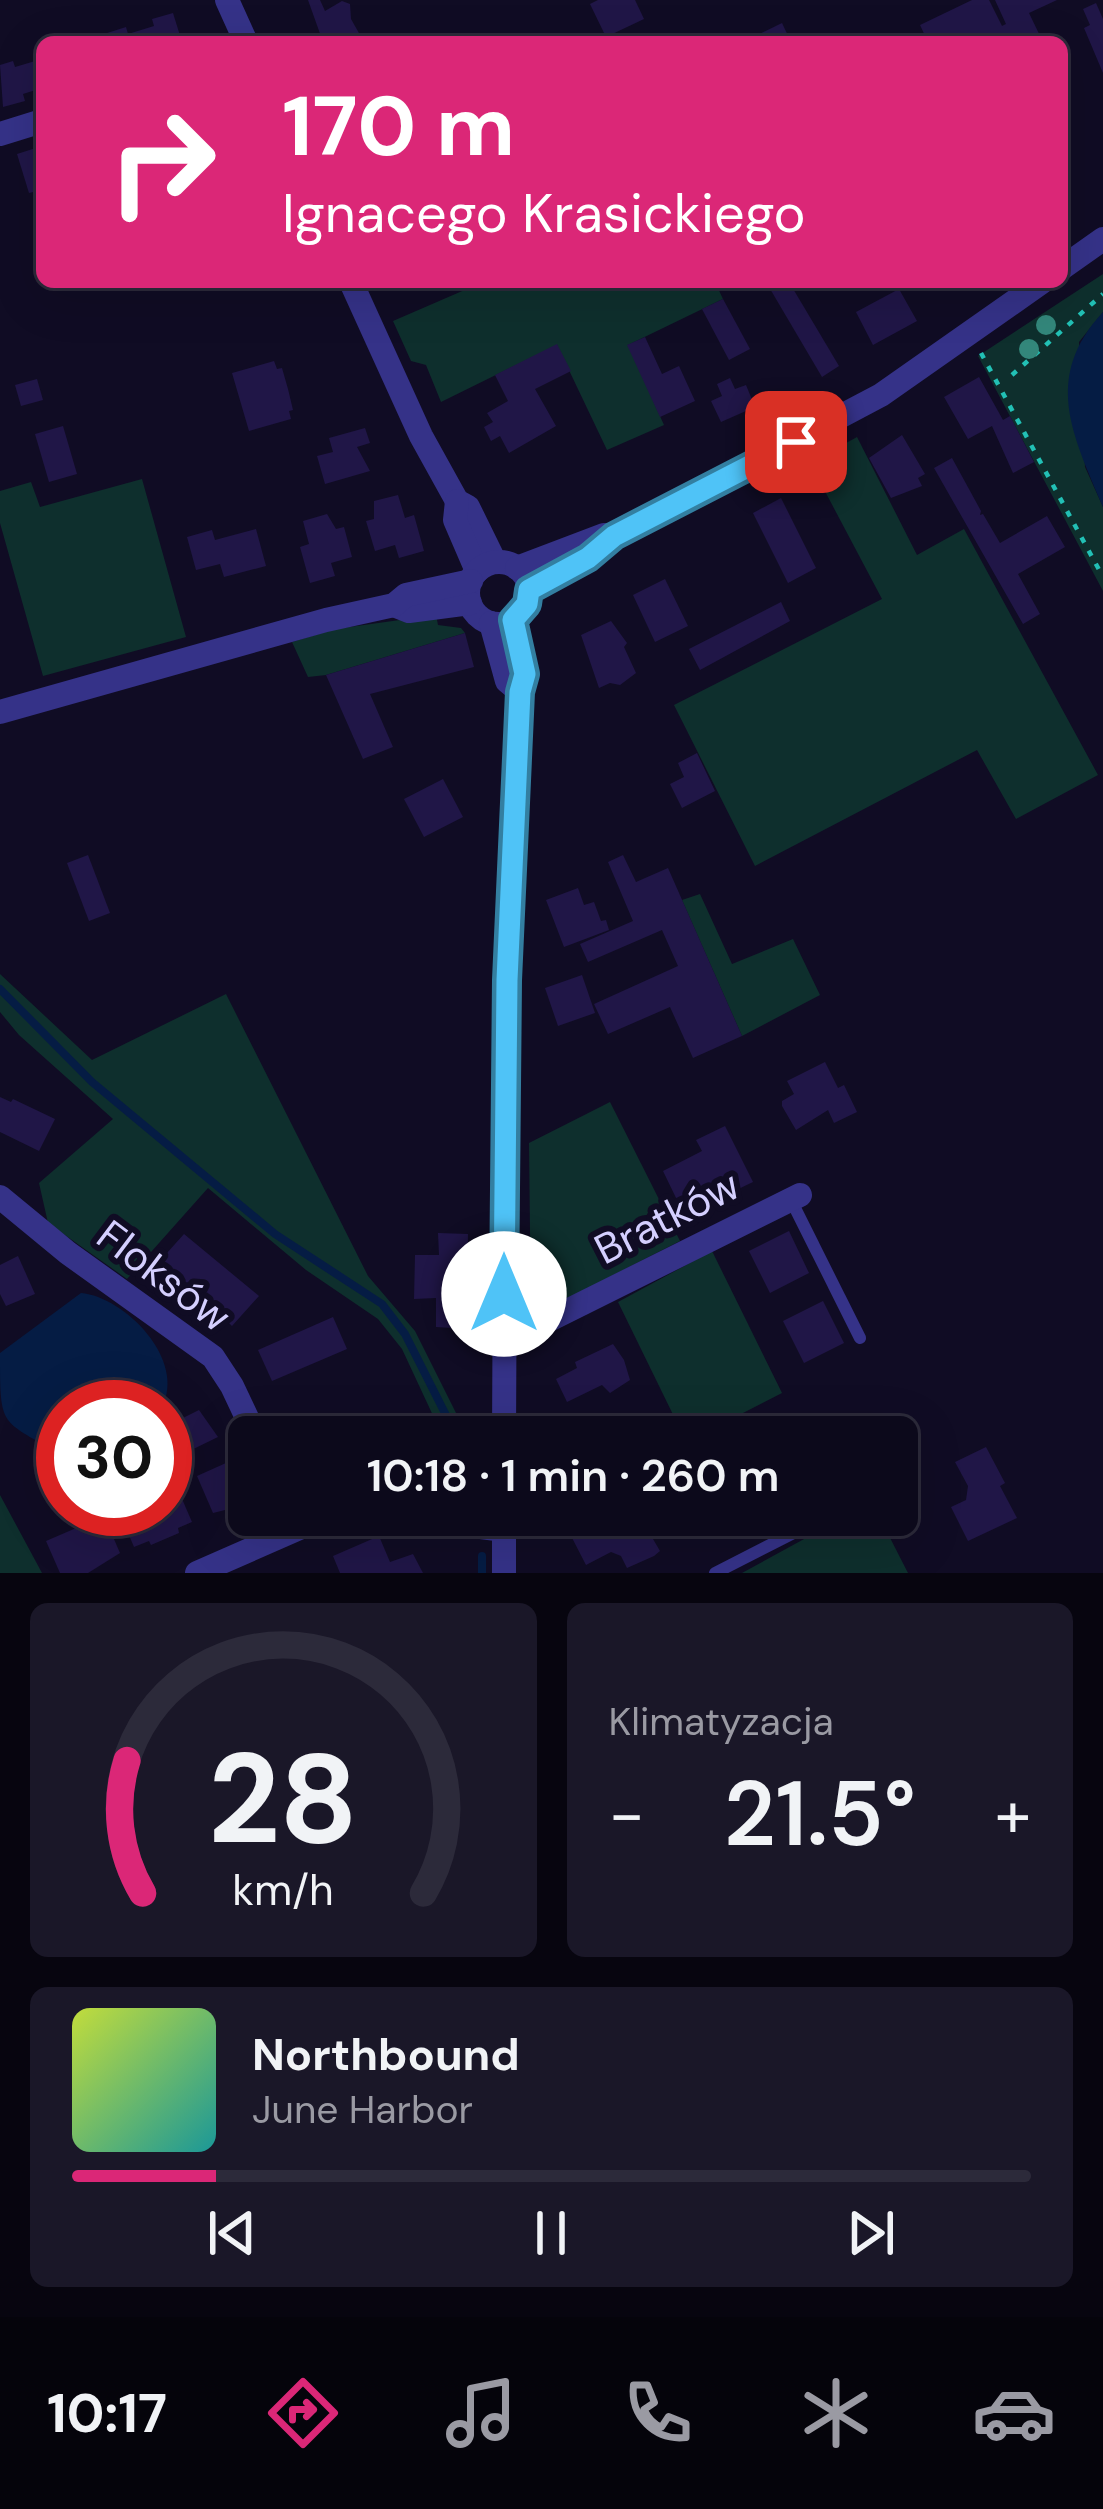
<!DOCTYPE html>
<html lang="pl">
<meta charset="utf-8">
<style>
:root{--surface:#0c091b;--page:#1a1728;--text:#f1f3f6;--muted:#9a9aa3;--line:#2c2a3a;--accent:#db2777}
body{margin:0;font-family:"DM Sans",sans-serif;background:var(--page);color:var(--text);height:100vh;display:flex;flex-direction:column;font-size:45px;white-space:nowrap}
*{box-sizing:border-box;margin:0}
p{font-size:39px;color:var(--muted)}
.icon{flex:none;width:66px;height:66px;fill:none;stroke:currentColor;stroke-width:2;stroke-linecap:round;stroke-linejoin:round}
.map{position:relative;height:1573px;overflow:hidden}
.sheet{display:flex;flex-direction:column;gap:30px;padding:30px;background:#07050f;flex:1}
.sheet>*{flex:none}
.top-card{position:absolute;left:36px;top:36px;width:1032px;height:252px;border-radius:18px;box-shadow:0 12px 48px #0002,0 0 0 3px var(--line);background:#db2777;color:#fff;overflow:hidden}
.speed{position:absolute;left:36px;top:1380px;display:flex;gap:24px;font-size:60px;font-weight:700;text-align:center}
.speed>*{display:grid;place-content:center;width:156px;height:156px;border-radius:50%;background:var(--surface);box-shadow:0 12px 48px #0002,0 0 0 3px var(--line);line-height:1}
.speed .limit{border:18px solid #d22;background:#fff;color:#111}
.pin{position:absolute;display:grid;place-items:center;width:102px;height:102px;color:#fff;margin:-51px;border-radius:24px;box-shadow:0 6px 18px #0006}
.me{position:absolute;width:132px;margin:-66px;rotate:0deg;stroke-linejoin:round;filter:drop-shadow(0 0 9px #0008)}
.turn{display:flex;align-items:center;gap:42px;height:252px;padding:0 48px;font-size:54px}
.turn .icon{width:156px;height:156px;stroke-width:2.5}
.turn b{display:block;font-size:84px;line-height:102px}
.big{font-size:90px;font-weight:600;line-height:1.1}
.sheet .card{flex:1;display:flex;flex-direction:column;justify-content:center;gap:18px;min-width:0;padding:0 42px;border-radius:18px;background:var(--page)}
.sheet .dial{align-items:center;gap:0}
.dial svg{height:312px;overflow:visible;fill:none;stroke:var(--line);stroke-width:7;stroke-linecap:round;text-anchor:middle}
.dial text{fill:var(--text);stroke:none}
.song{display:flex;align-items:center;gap:36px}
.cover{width:144px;height:144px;border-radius:18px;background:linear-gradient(135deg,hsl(70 70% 55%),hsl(180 70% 35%))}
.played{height:12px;border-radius:6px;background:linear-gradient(90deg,var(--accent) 15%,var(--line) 15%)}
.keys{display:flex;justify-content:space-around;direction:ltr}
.heat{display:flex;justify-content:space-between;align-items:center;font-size:66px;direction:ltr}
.sheet .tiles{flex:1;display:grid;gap:30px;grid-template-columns:1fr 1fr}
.card:last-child{grid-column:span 2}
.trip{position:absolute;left:228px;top:1416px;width:690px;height:120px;border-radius:18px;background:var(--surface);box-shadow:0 12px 48px #0002,0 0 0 3px var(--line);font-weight:600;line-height:120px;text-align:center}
.tabs{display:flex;height:192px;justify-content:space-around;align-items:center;background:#05040b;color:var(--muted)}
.tabs .icon{width:84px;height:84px}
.tabs .current{color:var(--accent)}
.tabs b{font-size:54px;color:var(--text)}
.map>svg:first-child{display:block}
.green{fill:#0e2f2d}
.water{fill:#051c44}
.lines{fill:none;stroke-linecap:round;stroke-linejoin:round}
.stream{stroke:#051c44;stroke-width:8}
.building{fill:#201647}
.path{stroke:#22c0b5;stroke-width:4.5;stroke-dasharray:6 9;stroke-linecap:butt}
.service{stroke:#353288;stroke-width:12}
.minor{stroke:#353288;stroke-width:24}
.tree{fill:#33877b}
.route-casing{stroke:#337fa1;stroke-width:30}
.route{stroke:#4fc3f7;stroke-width:21}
.labels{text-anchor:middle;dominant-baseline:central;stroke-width:12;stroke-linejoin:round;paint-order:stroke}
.street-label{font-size:42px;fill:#d4cfff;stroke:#100c24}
</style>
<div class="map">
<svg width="1103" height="1573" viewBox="0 0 1103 1573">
<rect width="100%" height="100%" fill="#100c24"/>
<g class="green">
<path d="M1103,274v38l-24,30 6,125 18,40v84l-125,-235z"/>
<path d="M483,282h232l8,17 -95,46 36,80 -57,25 -50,-105 -116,57 -15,-37 -15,-4 -18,-40z"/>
<path d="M857,437l60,118 47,-26 134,246 -82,44 -39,-69 -222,116 -81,-161 208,-106 -72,-136z"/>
<path d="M142,479l44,158 -143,39 -43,-153v-32l31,-9 9,25z"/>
<path d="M436,615l2,10 23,3 4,5 -139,42 -18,2 -16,-35 43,-13z"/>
<path d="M700,894l32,70 61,-25 27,56 -78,41 -60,-136z"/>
<path d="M0,974l92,86 134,-66 142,282 47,55 53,106h-25l-41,-88 -24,-30 -72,-49 -98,-82 -81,91 -79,-56 -9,-40 74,-64 -94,-84 -19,-23z"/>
<path d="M610,1102l70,139 -149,76 -2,-174z"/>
<path d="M712,1251l70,142 -86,44h-12l-66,-135z"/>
<path d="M0,1495l42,78h-42z"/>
<path d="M826,1527l24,5 11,6 24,-10 23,45h-166z"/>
</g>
<g class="water">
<path d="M1103,312v195c-30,-72 -61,-129 0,-195z"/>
<path d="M81,1293c44,4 106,67 81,114h-99v49c-63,-38 -63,-25 -63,-103z"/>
</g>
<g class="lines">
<g class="stream">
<path d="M0,989l92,93 183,152 107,70 23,30 52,103"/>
<path d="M482,1573v-17"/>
</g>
</g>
<g class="building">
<path d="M308,0h12l5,11 17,-10 8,3 1,15 13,23h-41z"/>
<path d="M598,0h37l9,19 -38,18 -16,-33z"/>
<path d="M972,0h17l13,26 4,-2 -11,-24h62l-28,13 14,29h-115l-8,-17z"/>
<path d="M1096,3l7,16v54l-19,-45 6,-3 -7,-16z"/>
<path d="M173,13l9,29h-75l-3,-8 22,-7 2,7 26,-8 -2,-7z"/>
<path d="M782,23l9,19h-48z"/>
<path d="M42,59v29l-19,6 2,7 -22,6 -3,-42 13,-4 2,6z"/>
<path d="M39,147l3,43 -13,3 -12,-39z"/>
<path d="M766,282h23l50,84 -17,11z"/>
<path d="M899,289l18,32 -44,24 -17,-33z"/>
<path d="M723,299l27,50 -21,11 -27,-51z"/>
<path d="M645,337l17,37 17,-8 16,35 -35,16 -33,-72z"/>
<path d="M557,344l14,27 -36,18 21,37 -47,27 -9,-17 -9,5 -7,-14 9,-5 -6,-9 21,-12 -13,-26z"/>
<path d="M274,361l3,8 5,-1 6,21 5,21 -4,1 2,8 -42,12 -17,-58z"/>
<path d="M979,377l24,43 7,-4 24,46 -21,11 -21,-47 -24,13 -24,-42z"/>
<path d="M730,378l5,11 11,-4 9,22 -34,15 -10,-21 11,-5 -5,-12z"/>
<path d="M37,379l6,21 -22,6 -6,-21z"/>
<path d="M63,426l14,48 -28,8 -14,-48z"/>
<path d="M365,428l5,15 -13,4 13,24 -45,13 -8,-28 16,-4 -4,-14z"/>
<path d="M902,435l23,39 -7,4 4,8 -31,12 -22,-40z"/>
<path d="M952,458l29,53 -1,4 3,-1 17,29 47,-27 18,31 -47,27 22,40 -17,10 -89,-156z"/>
<path d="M398,495l7,23 9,-3 10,36 -25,7 -4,-13 -20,6 -9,-30 8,-2v-18z"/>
<path d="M781,498l35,70 -28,15 -35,-70z"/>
<path d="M327,514l9,15 8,-2 8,30 -21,6 4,13 -25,7 -10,-36 9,-3 -6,-23z"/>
<path d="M256,529l10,37 -42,11 -4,-13 -24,6 -9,-33 25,-7 3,10z"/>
<path d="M665,579l23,47 -33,16 -22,-47z"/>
<path d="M781,602l9,19 -90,49 -11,-21z"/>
<path d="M611,621l16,22 -3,4 12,26 -16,12 -10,-2 -11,5 -18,-53z"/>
<path d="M465,633l9,34 -104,27 23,53 -30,12 -37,-84z"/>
<path d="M697,753l18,38 -33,17 -12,-24 14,-7 -6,-14z"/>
<path d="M443,779l20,38 -39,20 -20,-38z"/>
<path d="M88,855l22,58 -21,8 -22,-58z"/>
<path d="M623,855l13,27 32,-14 74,168 -49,22 -23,-51 -62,27 -14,-30 84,-38 -16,-36 -74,32 -8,-18 53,-23 -25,-59z"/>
<path d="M578,888l6,17 10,-3 7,19 5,-1 3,10 -45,17 -18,-47z"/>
<path d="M582,975l13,38 -37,13 -13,-38z"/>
<path d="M825,1062l13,26 6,-3 13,27 -23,11 -6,-13 -32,20 -14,-24v-5l12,-7 -7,-13z"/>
<path d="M0,1097l11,5 2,-3 42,20 -16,32 -39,-19z"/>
<path d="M725,1126l28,56 -23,11 -7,-14 -45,23 -15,-31 39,-20 -6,-11z"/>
<path d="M789,1231l20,42 -39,20 -21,-42z"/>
<path d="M438,1233l30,1 -1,95 -31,-2v-29l-22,1 1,-44h24z"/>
<path d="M184,1234l75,62 -27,30 -7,-7 -3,3 -25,-28 -3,3 -8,-7 -2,3 -22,-19 3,-3 -8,-7z"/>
<path d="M18,1256l17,38 -29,12 -6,-12v-29z"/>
<path d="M823,1301l21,42 -40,20 -21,-42z"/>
<path d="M333,1317l14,32 -75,32 -14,-31z"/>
<path d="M613,1344l11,16 6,20 -20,13 -8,-8 -35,17 -11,-23 21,-11 -2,-6z"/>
<path d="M199,1410l19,27 -41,20 -12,-30z"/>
<path d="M986,1447l19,36 -5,3 17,32 -49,23 -17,-34 15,-7 2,-14 -13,-24z"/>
<path d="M226,1463l19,42 -32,8 -16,-37z"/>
<path d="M176,1485l16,37 -14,6 1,5 -28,12 -2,-4 -15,6 -16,-38h47v-19z"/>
<path d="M602,1515h67l3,6 -15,8 -4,10 7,12 -6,5 -27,12 -6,-12 -10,-4 -25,13 -17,-33z"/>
<path d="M104,1516l16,37 -32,20h-28l-14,-32z"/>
<path d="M379,1536l11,26 23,-8 10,19h-83l-7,-17z"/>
</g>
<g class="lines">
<g class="path">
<path d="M981,353l122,224"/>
<path d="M1012,375l91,-81"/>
</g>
<g class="service">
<path d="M791,1200l69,138"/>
<path d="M897,1507l4,-2"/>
<path d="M715,1573l114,-58h23l16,6 12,-6"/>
</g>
<g class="minor">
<path d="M227,0l19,42"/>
<path d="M0,134l42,-13"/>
<path d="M1062,268l41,-29"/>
<path d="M351,282l70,154 36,65 11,6 27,55"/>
<path d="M457,501l-2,19 22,51"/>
<circle cx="499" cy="593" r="31"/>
<path d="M517,568l87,-33"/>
<path d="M529,589l59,-31 26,-22 267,-141 161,-113"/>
<path d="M394,605l15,6 61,-8"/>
<path d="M491,623l16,58 13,11"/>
<path d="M0,712l326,-92 68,-15 12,-10 65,-14"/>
<path d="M0,1197l68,56 145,104 19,29 24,51"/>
<path d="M504,1338l37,-14 259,-129"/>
<path d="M504,1437l2,-407 14,-338 5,-18 -12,-54"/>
<path d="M447,1515l26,11 31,4"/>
<path d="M197,1573l132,-58"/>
<path d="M504,1573v-58"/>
</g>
</g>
<g class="tree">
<circle cx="1046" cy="325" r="10"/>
<circle cx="1029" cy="349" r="10"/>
</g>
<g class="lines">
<g class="route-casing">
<path id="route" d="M504,1294l3,-314 13,-288 5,-18 -12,-54 14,-16 2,-14 59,-32 26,-22 182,-94"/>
</g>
<use href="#route" class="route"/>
</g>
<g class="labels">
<g class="street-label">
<text transform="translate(667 1217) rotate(-27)">Bratków</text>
<text transform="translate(164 1276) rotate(37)">Floksów</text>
</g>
</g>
</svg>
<div class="speed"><div class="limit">30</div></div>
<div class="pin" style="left:796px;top:442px;background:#d93025"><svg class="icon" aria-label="arrive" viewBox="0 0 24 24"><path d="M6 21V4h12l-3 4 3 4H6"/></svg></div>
<svg class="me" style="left:504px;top:1294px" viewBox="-20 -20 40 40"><circle r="19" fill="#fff"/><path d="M0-13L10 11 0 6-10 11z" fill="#4fc3f7"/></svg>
<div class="trip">10:18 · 1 min · 260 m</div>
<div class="top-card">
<div class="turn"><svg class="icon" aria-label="right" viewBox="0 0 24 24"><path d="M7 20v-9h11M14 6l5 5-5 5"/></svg><div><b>170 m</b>Ignacego Krasickiego</div></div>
</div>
</div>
<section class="sheet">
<div class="tiles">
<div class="card dial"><svg viewBox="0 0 100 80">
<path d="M14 69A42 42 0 1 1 86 69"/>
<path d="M14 69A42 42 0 0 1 10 35" stroke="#db2777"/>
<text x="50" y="56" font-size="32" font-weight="700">28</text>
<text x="50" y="72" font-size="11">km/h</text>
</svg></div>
<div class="card"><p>Klimatyzacja</p>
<div class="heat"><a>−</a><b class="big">21.5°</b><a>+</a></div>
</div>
<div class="card">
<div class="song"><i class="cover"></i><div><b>Northbound</b><p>June Harbor</p></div></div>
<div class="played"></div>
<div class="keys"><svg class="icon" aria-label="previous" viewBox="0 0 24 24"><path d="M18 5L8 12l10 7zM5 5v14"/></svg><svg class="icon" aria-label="pause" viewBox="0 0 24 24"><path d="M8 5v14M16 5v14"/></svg><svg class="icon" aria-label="next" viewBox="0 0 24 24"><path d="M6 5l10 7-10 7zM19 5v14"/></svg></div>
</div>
</div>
</section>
<nav class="tabs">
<b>10:17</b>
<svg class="icon current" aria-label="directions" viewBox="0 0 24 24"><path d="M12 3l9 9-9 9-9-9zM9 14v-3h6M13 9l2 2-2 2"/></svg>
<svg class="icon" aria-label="music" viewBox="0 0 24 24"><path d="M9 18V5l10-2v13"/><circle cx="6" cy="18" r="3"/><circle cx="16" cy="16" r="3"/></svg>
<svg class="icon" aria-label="phone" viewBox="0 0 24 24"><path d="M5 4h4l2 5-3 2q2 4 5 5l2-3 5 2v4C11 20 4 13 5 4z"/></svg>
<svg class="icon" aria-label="climate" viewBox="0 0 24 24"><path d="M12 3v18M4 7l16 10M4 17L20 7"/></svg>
<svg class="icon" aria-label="car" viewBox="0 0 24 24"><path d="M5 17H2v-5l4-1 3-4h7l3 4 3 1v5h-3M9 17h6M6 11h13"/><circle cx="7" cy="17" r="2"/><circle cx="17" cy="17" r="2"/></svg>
</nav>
